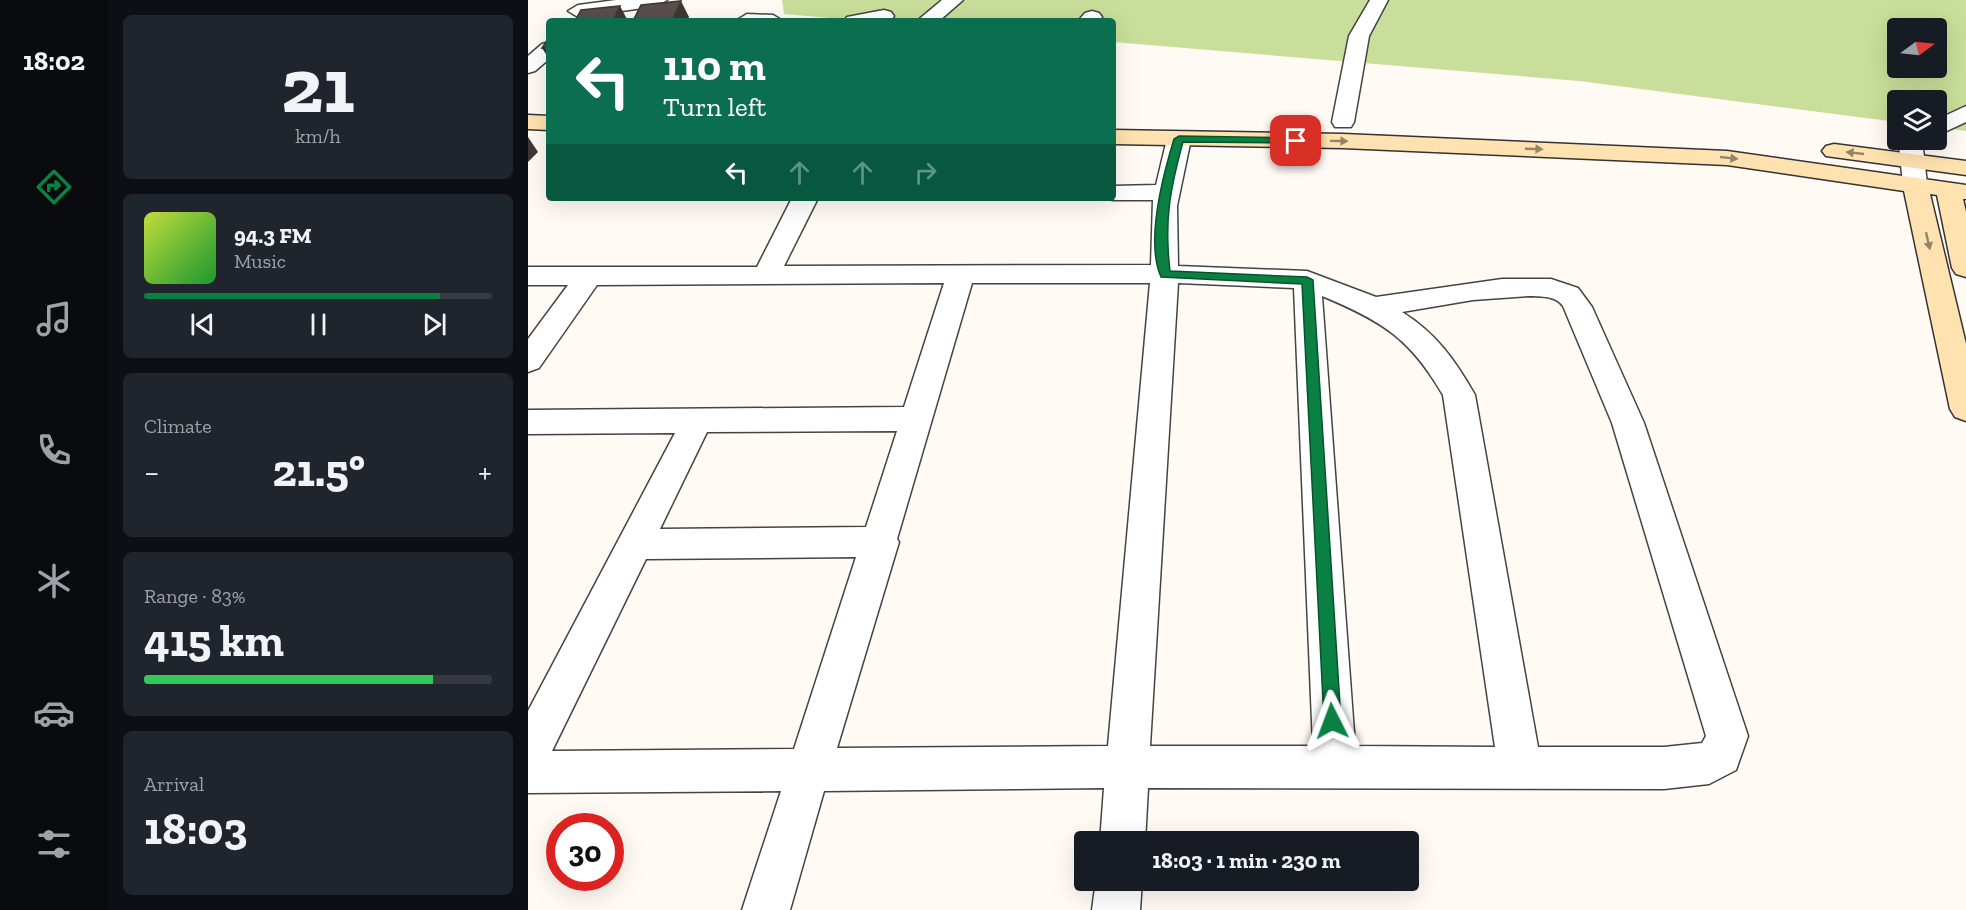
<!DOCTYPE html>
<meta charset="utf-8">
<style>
:root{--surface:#171b24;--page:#20242c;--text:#f1f3f6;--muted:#9ea1a6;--line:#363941;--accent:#0b8043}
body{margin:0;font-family:"Zilla Slab",serif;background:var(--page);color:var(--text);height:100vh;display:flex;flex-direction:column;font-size:22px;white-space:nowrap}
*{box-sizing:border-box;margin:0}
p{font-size:20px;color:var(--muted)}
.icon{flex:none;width:33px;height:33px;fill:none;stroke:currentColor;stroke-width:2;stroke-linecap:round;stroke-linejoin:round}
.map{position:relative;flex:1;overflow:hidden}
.drawer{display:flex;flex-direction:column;gap:15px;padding:15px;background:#0d0f14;width:420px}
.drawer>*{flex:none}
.top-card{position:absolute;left:18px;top:18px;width:570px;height:183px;border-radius:6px;box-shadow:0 6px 24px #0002;background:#0b6e4f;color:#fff;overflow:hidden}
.needle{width:39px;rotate:75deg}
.tools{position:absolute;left:1359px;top:18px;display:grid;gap:12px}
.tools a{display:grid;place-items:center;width:60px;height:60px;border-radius:6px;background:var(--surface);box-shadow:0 6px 24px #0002;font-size:30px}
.speed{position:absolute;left:18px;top:813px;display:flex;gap:12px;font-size:30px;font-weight:700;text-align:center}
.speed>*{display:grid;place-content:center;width:78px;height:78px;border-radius:50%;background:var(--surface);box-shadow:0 6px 24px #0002;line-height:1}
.speed .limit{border:9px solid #d22;background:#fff;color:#111}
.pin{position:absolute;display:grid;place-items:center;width:51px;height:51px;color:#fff;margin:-26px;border-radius:12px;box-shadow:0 3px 9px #0006}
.me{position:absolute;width:66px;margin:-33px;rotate:357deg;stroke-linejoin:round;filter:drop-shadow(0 0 4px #0008)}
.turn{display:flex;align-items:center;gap:21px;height:126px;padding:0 18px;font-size:27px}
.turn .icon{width:78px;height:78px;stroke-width:2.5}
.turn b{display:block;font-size:42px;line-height:51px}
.lanes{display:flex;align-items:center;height:57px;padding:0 18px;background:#0003;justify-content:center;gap:30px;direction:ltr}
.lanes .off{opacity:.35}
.big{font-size:45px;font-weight:700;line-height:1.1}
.drawer .tile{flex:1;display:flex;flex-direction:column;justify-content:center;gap:9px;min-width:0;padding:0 21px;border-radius:9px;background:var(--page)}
.drawer .dial{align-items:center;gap:0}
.dial b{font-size:78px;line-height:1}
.song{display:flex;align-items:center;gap:18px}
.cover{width:72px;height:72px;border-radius:9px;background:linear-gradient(135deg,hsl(70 70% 55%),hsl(130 70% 35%))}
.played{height:6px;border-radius:3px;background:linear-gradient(90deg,var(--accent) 85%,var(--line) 85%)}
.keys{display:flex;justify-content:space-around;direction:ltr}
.heat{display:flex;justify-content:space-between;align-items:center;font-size:33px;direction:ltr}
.charge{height:9px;border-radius:4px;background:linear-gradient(90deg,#34c759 83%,var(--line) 0)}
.trip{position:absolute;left:546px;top:831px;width:345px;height:60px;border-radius:6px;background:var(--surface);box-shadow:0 6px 24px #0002;font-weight:700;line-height:60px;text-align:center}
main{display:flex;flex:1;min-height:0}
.dock{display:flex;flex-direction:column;width:108px;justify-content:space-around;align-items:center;background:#090b0e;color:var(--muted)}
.dock .icon{width:42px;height:42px}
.dock .selected{color:var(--accent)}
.dock b{font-size:27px;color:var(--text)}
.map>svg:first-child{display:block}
.forest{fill:#c9de9a;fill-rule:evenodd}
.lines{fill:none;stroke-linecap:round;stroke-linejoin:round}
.street-casing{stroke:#444;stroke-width:3}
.secondary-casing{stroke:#333;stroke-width:3}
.street{fill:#fff;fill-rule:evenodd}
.secondary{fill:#ffe2af;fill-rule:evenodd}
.shaded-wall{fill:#3f3735}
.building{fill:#5a4e4c;stroke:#3f3735;stroke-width:1.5}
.oneway{fill:#948468}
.route{fill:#0b8043;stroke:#07532c;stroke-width:1.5}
</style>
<main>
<nav class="dock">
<b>18:02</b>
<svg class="icon selected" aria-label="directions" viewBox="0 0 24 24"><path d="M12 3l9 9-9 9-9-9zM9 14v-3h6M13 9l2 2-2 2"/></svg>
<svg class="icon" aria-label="music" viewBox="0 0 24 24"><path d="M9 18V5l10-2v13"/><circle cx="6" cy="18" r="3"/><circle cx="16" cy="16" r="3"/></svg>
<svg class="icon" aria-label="phone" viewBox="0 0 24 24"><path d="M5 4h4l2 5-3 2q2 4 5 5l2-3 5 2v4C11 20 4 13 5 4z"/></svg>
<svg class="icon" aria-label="climate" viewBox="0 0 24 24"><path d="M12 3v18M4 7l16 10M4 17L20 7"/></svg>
<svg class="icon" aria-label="car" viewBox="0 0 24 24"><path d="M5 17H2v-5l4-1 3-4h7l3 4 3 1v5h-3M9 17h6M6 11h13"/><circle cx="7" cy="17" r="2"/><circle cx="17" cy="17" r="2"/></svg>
<svg class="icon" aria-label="filters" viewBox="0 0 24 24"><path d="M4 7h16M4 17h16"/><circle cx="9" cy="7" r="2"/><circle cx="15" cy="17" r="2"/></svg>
</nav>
<section class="drawer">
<div class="tile dial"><b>21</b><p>km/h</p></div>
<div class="tile">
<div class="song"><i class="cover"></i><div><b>94.3 FM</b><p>Music</p></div></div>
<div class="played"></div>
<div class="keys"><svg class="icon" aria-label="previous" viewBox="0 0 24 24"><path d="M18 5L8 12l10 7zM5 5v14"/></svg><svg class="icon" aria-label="pause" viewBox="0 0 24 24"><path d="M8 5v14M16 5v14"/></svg><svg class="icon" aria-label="next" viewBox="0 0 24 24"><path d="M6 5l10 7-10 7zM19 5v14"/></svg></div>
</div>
<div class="tile"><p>Climate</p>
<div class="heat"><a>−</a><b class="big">21.5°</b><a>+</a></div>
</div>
<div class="tile"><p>Range · 83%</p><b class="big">415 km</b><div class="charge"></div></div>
<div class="tile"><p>Arrival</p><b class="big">18:03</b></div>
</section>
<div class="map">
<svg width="1438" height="910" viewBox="0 0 1438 910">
<rect width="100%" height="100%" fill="#fffaf4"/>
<path class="forest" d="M254,0h1184v131l-29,-4 -1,-27h-38l-1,22 -318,-41 -466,-39v-21h-248l-81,-7zM1370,28h38v40h-38z"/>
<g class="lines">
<g class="street-casing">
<g id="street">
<path d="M88,0h51l-9,6 -80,11 -10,-6 10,-6z"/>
<path d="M414,0h21l-24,21h-22z"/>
<path d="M842,0h18l-19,36 -15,86 -3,5h-16l-3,-5 17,-86z"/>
<path d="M356,10l7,2 3,4 -3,4 -47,1 3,-4z"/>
<path d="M564,11l7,2 3,4 -3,4h-21l7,-8z"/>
<path d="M219,14l26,1 10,6 -46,-1z"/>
<path d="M21,42v17l-14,12 -7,2v-17l14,-12z"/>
<path d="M1438,106v16l-30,14v-16z"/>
<path d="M651,132l8,2 4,5 -14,67 1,60 129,5 69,26 126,-18h49l27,9 14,19 52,116 104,313 -12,34 -27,14 -45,5 -516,-1 -3,54h-45l4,-54 -280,3 -34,119h-48l39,-119 -253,2v-82l147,-278 -147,1v-24l376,-3 40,-124 -347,2 -58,83 -11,4v-33l40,-54h-40v-18h229l35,-69h26l-34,68 367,-1 2,-65h-40l-9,-2h9v-12l43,-1 11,-46 4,-5zM444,283h178l-42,463 -271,2 62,-206 -2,-3zM650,283l116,5 19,458h-163zM794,296c60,25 88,42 121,99l52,352 -140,-1zM1001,296c12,1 26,-1 34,10l49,117 94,313 -4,7 -38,4h-126l-63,-352c-20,-35 -39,-62 -73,-83l71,-12zM369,431l-31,96 -206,2 47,-97zM328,557l-62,192 -242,2 94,-192z"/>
<path d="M1377,140h25l-7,8 4,36 -3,5 -9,2 -9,-2 -3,-5 -4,-38z"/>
<path d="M568,880h46l-2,30h-48z"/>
</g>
</g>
<g class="secondary-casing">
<g id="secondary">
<path d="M0,115l21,1v14l-21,-1z"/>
<path d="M585,130l230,4 384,17 239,34v14h-3l3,13v65l-10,-3 -4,-6 -15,-73 -7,-1 36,150v77l-11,-4 -5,-8 -46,-218 -177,-26 -384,-17 -230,-4z"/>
<path d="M1306,144l132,17v14l-140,-19 -4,-5 4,-5z"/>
</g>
</g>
<use href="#street" class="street"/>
<use href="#secondary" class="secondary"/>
</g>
<g class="shaded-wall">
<path d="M153,1l8,16 -2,4h-15z"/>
<path d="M92,6l8,15h-15z"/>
<path d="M21,47v12l-7,-11z"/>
<path d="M0,137l10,15 -10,10z"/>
</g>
<g class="building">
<path d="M153,1l-9,20 18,-2 -1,2h-56l8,-16z"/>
<path d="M92,6l-7,15h-38l6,-11z"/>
<path d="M21,37v10l-7,1z"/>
</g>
<defs><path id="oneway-solid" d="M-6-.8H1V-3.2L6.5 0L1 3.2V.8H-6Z" transform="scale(1.5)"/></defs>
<g class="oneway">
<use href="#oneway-solid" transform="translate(811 141) rotate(1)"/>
<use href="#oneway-solid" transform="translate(1006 149) rotate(2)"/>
<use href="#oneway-solid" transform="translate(1327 153) rotate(-174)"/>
<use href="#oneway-solid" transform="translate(1201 158) rotate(6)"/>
<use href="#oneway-solid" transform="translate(1400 241) rotate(77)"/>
</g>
<path class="route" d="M651,136l117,2 5,3 -5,2 -113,-1c-13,47 -19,79 -13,129l137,6 6,3 28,441 -3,6 -6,2 -6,-2 -2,-6 -22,-437 -141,-7c-16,-36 2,-102 13,-138z"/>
</svg>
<div class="tools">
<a><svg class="needle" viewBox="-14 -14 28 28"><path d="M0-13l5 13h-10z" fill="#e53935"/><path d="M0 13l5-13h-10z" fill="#9ea1a6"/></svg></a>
<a><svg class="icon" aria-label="layers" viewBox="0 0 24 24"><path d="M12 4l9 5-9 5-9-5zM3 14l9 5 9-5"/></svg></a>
</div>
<div class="speed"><div class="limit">30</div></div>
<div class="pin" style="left:768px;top:141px;background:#d93025"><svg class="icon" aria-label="arrive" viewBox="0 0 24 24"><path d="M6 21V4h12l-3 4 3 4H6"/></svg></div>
<svg class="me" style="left:804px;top:721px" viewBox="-20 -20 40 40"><path d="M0-17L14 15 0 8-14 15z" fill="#0b8043" stroke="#fff" stroke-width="4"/></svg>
<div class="trip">18:03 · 1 min · 230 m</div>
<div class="top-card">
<div class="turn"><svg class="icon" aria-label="left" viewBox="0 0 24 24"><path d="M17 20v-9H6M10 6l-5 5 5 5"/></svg><div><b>110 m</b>Turn left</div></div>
<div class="lanes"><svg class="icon" aria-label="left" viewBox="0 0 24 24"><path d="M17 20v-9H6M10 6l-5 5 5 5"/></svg><svg class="icon off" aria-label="ahead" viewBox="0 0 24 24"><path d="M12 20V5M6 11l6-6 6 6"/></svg><svg class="icon off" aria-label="ahead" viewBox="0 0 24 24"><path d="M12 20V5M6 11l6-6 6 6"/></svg><svg class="icon off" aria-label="right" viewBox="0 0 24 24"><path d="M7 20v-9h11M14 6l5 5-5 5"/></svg></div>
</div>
</div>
</main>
